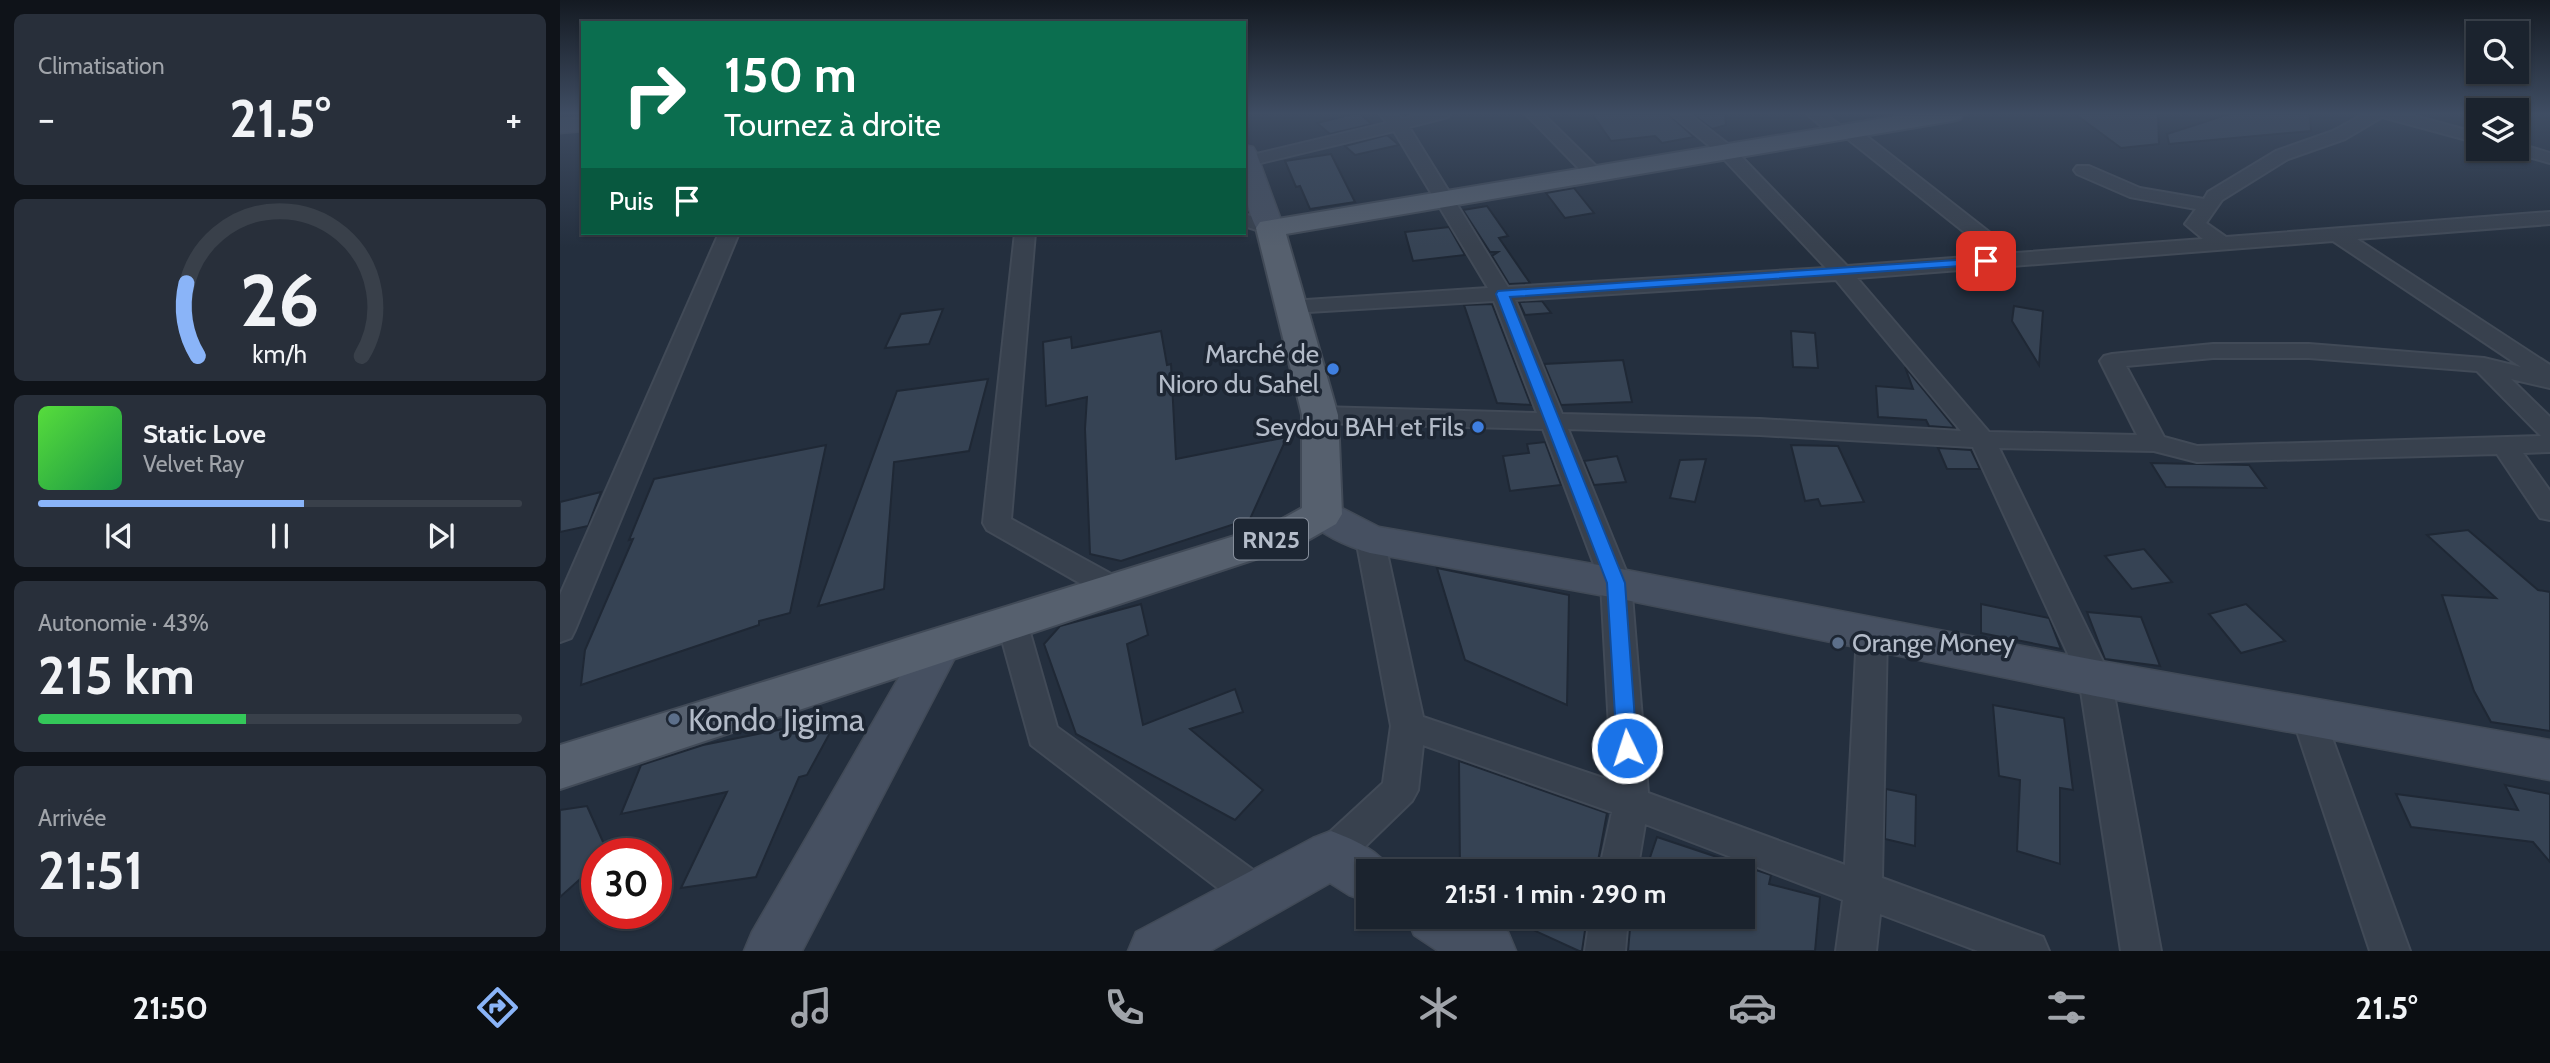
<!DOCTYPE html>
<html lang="fr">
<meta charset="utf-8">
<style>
:root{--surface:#1b232e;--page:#282f3a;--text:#f1f3f6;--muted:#a0a4aa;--line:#39404a;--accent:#8ab4f8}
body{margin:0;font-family:Cabin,sans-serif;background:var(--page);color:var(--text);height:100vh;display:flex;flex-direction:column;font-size:26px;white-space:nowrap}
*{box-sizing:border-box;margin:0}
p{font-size:23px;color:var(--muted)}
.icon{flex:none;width:38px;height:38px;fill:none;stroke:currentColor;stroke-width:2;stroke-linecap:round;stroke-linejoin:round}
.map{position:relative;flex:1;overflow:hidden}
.side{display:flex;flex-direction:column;gap:14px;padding:14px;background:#0f1319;width:560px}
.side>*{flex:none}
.banner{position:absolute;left:21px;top:21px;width:665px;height:214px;border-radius:0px;box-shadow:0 2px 5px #0004,0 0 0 2px var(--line);background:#0b6e4f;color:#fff;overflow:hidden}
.tools{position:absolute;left:1906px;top:21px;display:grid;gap:14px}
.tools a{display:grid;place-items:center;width:63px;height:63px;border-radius:0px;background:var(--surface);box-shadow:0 2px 5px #0004,0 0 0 2px var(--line);font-size:35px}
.speed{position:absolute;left:21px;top:838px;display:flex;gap:14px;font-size:35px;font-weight:700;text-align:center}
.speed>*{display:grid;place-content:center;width:91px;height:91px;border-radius:50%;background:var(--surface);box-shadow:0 2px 5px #0004,0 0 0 2px var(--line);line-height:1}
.speed .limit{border:10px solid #d22;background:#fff;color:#111}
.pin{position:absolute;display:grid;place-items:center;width:60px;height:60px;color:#fff;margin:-30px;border-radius:14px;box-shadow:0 4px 10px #0006}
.me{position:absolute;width:77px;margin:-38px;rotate:356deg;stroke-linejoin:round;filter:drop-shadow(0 0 5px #0008)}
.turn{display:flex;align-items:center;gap:24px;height:147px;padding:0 28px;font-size:32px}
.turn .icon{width:91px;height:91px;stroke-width:2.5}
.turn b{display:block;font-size:49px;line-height:60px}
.then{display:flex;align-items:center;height:66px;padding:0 28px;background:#0003;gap:14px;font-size:26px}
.big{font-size:52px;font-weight:700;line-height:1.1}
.side .card{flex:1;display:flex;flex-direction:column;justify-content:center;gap:10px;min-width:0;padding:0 24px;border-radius:10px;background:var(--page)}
.side .dial{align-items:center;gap:0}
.dial svg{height:182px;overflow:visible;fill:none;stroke:var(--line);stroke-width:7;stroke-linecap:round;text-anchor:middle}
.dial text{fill:var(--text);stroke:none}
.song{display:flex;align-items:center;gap:21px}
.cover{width:84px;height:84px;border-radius:10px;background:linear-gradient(135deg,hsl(110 70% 55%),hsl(140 70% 35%))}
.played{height:7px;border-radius:4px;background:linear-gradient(90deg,var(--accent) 55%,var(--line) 55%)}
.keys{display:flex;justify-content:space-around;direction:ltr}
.heat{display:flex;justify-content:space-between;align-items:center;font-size:38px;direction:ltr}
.charge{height:10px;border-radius:5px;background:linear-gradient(90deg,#34c759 43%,var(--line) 0)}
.trip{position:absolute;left:796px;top:859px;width:399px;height:70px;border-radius:0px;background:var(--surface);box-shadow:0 2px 5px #0004,0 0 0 2px var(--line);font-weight:700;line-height:70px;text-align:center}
.tab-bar{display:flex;height:112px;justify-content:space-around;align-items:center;background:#0b0e12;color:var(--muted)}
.tab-bar .icon{width:49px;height:49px}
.tab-bar .current{color:var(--accent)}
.tab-bar b{font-size:32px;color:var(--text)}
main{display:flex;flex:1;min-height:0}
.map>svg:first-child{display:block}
.building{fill:#364354;stroke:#1f2835;stroke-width:2}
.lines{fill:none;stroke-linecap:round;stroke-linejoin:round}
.street-casing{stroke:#414a57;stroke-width:4}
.secondary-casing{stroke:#414a57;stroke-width:3}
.primary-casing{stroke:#414a57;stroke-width:4}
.street{fill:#38414e;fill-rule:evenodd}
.secondary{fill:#465061;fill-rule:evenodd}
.primary{fill:#56606e;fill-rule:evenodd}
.route{fill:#1a73e8;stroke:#114b97;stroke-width:2}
.shop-dot{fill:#3f7fe0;stroke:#1d2633;stroke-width:2.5}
.service-dot{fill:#5c6f8a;stroke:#1d2633;stroke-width:2.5}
.labels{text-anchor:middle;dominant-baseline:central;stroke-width:7;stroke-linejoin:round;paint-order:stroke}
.shield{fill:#1d2633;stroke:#878f9c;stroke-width:2}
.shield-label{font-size:24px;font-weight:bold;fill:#b4bcc9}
.poi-label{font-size:26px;fill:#b4bcc9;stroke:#1d2633;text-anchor:end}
.near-poi-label{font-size:32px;fill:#b4bcc9;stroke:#1d2633;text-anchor:start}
</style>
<main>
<section class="side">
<div class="card"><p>Climatisation</p>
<div class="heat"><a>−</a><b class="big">21.5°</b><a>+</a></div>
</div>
<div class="card dial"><svg viewBox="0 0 100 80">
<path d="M14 69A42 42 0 1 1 86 69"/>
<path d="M14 69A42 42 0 0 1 9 37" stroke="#8ab4f8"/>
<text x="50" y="56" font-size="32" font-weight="700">26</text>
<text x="50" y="72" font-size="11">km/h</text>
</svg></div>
<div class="card">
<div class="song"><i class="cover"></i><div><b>Static Love</b><p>Velvet Ray</p></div></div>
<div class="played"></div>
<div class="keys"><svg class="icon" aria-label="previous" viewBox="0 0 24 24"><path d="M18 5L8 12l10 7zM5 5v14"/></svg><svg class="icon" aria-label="pause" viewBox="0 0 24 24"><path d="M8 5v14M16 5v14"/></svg><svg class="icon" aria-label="next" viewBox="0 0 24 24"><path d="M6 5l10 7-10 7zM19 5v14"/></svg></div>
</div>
<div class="card"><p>Autonomie · 43%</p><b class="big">215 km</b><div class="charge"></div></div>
<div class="card"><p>Arrivée</p><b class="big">21:51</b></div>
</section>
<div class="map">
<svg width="1990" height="951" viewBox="0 0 1990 951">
<rect width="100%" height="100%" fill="#242f3e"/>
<g class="building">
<path d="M793,114h7l12,10 -42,10 -13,-11z"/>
<path d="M1032,114h76l26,23 -32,6 -7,-7 -44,5z"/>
<path d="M1133,114h32l1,11 -14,4z"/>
<path d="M1515,114h83l1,30 -38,4z"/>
<path d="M1669,114h81l1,17 -142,13 -2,-10z"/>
<path d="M827,135l12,10 -44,10 -10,-9z"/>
<path d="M771,154l24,48 -45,7 -10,-23 -4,1 -11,-26z"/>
<path d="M1014,188l20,25 -29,5 -19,-25z"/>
<path d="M927,206l21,30 -9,2 31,45 -21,1 -17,-28 6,-4h-8l-27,-42z"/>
<path d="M889,227l16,28 -52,6 -8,-29z"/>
<path d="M982,301l9,12 -26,2 -6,-13z"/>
<path d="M932,304l39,101 -34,-2 -33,-98z"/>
<path d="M1454,306l29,5 -4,54 -27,-44z"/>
<path d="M383,309l-14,35 -44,4 16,-34z"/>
<path d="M601,331l6,34 4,-1 5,95 111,-22 -37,82 -129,42 -31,-7 -5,-125 2,-32 -41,9 -3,-64 28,-5 1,11z"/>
<path d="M1231,331l24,2 3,35 -25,-1z"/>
<path d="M1063,360l9,42 -71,3 -17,-41z"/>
<path d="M1345,367l50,61 -26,-2 -3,-6 -48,-3 -2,-31 37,3z"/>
<path d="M428,379l-19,72 -75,11 -10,127 -66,17 79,-215z"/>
<path d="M985,442l16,43 -51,6 -7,-35 26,-3 -2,-9z"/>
<path d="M266,445l-36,168 -31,8v4l-178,60 4,-35 48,-111 -4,1 25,-61z"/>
<path d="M1231,445l47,1 26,56 -43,4 -3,-7 -13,2z"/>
<path d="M1378,448l33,2 9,19h-33z"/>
<path d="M1057,456l9,26 -32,3 -10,-24z"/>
<path d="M1146,459l-11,43 -25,-4 10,-38z"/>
<path d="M1591,463l98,2 17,23 -100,-1z"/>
<path d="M41,492l-13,34 -28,6v-30z"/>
<path d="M1908,530l70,60 12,2v139l-59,-9 -17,-31 -32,-96 54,3 -69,-63z"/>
<path d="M1584,549l28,33 -40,7 -27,-33z"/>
<path d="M877,568l132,27 -2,110 -102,-45z"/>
<path d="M581,604l7,31 -21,9 16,81 92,-36 8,23 -53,17 73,61 -28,30 -159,-86 -32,-90 16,-18z"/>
<path d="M1421,604l68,14 12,31 -80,-16z"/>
<path d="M1686,604l39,37 -44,12 -32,-39z"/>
<path d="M1527,612l54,5 19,49 -55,-7z"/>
<path d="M1433,705l71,13 9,72 -13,-2v76l-43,-13 3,-71 -21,-4z"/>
<path d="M278,718l-31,57 -8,2 -43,100 -75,11 46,-96 -106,22 20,-49 62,-20z"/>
<path d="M899,761l148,52 -11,59h-136z"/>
<path d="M1945,785l45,9v68l-17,-20 -122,-15 -15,-33 122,16z"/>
<path d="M1326,789l30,6 -1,51 -30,-7z"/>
<path d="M27,806l21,47 -11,1v10l-37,33v-87z"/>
<path d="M1097,837l114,38 -2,9 51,13 -5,54h-187l3,-34h112v-45h-98z"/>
<path d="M945,917h82l-5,34h-3z"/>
</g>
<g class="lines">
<g class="street-casing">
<g id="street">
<path d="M820,114h17l5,5 20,-5h28l-2,3 -39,10 99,160 318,-19 -106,-113 -49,-41h18l43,33 115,119 146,-11 -149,-119h-11l-26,-22h18l18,13h12l161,126 187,-14 -18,-15 11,-15 -66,-12 -53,-23 -3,-4 3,-4h12l51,22 64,11 4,-7 68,-41 57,-20 31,-17h43l71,19v10l-96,-26 -37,22 -57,20 -66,41 -16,23 20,14 324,-25v12l-193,15 193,126v23l-39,-9 39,38v35l-27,1 27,38v29l-10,-2 -43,-64 -300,8 -43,-11 -155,-3 112,230 50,273h-40l-42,-273 -106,-231 -213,-12 -192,-6 63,154 17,210 197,72 12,-231 4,-8 11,-4 11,4 4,8 -5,244 161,59 6,14h-71l-98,-37 -4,37h-40l7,-51 -198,-76 -8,48h-38l13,-60 -189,-67 -5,45 -6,11 -68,66 -13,5 -13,-5 -5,-12 5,-12 65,-60 8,-57 -35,-187 4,-7 10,-3 10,3 4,7 39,178 189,64 -11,-198 -58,-154 -223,-6 -9,-3 -3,-5 3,-5 9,-3 217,6 -43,-112 -203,12 -8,-1 -3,-5 3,-5 8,-1 197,-13 -94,-157 -150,36v-10l143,-34zM1773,241l188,126 -37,-9 -175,-14h-96l-101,10 -8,2 -4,5 37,74 -148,-3 -132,-154zM1276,280l125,151 -201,-12 -198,-5 -47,-114zM1653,358h96l168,13 64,65 -344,10 -33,-9 -38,-71z"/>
<path d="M966,114h17l57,56 3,4 -3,4h-12z"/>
<path d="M1956,143l34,10v10l-40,-11 -2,-3h8z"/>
<path d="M684,214l33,10 3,4 -10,6 -26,-8z"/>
<path d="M159,233h20l-164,397 -4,8 -11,4v-47z"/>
<path d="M455,233h20l-24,286 113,62 5,8 -5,8 -10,3 -10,-3 -117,-67 -4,-7z"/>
<path d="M452,610l11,4 4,8 30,105 214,156 6,13 -6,13 -13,5 -13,-5 -214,-164 -34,-123 4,-8z"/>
<path d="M1748,702l12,4 4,10 86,235h-40l-78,-235 4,-10z"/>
<path d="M1030,917h38l-3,34h-40z"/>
</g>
</g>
<g class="secondary-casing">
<g id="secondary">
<path d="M23,117v14l-23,2v-14z"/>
<path d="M684,145l9,2 3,5 28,76 -4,6 -10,2 -10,-2c-17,-26 -16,-59 -16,-89z"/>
<path d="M762,501l14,4 43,22 237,41 479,92 455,80v40l-455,-84 -479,-98 -246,-45c-21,-6 -55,-20 -67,-39l5,-9z"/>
<path d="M379,629l15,5 7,12 -159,305h-58l8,-19 172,-298z"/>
<path d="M771,831c21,8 51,20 60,41h-23v30l-19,-7 -19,-12 -120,68h-82l8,-19 177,-94z"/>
<path d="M846,917h77l25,15 8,19h-78l-24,-16z"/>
</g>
</g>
<g class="primary-casing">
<path id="primary" d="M1348,114h56l-4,5 -8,2 -666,113 52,181 4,99 -6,10 -35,20 -741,245v-44l713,-221 29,-16v-93l-46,-187 4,-6z"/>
</g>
<use href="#street" class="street"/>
<use href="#secondary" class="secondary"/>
<use href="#primary" class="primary"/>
</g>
<linearGradient id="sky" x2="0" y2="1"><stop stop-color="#141a22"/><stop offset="0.46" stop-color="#3f4d63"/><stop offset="1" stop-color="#3f4d63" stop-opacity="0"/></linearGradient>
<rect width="1990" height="247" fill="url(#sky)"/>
<path class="route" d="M1426,258l6,3 -2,3 -480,33 115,286 12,165 -3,6 -7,3 -7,-3 -3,-6 -10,-165 -111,-289 2,-3z"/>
<g class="shop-dot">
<circle cx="773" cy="369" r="7"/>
<circle cx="918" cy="427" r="7"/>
</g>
<g class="service-dot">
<circle cx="1278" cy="643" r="7"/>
<circle cx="114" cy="719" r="7"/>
</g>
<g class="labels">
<rect class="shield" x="674" y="518.5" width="74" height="41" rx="5"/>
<g class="shield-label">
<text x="711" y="539">RN25</text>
</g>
<g class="poi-label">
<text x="759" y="354">Marché de<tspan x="759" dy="30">Nioro du Sahel</tspan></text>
<text x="904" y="427">Seydou BAH et Fils</text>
<text x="1292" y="643" text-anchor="start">Orange Money</text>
</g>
<g class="near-poi-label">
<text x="128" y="719">Kondo Jigima</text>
</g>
</g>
</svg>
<div class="tools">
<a><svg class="icon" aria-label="search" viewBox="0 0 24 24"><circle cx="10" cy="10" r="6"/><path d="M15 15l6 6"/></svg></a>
<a><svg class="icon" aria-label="layers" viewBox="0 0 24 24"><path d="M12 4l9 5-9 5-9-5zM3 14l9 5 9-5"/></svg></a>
</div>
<div class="speed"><div class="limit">30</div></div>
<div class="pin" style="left:1426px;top:261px;background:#d93025"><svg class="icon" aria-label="arrive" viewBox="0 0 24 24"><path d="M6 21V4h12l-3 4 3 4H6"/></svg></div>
<svg class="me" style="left:1067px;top:748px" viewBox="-20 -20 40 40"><circle r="17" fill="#1a73e8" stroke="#fff" stroke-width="3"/><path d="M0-11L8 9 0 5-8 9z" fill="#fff"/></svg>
<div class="trip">21:51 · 1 min · 290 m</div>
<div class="banner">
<div class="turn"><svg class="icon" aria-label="right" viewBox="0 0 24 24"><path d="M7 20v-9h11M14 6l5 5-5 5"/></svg><div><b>150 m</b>Tournez à droite</div></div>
<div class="then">Puis<svg class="icon" aria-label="arrive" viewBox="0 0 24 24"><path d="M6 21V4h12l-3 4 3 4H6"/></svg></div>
</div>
</div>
</main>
<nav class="tab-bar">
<b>21:50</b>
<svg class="icon current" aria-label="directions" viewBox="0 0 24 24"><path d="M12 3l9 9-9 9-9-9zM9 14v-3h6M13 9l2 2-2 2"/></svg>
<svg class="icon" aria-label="music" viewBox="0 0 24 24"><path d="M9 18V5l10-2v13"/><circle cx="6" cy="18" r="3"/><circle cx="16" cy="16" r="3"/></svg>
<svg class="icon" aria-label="phone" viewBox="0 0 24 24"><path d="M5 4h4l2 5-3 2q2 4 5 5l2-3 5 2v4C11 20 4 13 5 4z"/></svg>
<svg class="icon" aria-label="climate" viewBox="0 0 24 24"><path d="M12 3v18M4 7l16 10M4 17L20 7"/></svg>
<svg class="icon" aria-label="car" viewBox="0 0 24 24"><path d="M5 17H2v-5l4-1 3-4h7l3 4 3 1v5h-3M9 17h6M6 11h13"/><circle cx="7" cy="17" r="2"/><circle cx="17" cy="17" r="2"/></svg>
<svg class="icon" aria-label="filters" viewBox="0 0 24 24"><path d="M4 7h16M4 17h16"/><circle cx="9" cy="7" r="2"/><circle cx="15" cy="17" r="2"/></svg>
<b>21.5°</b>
</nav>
